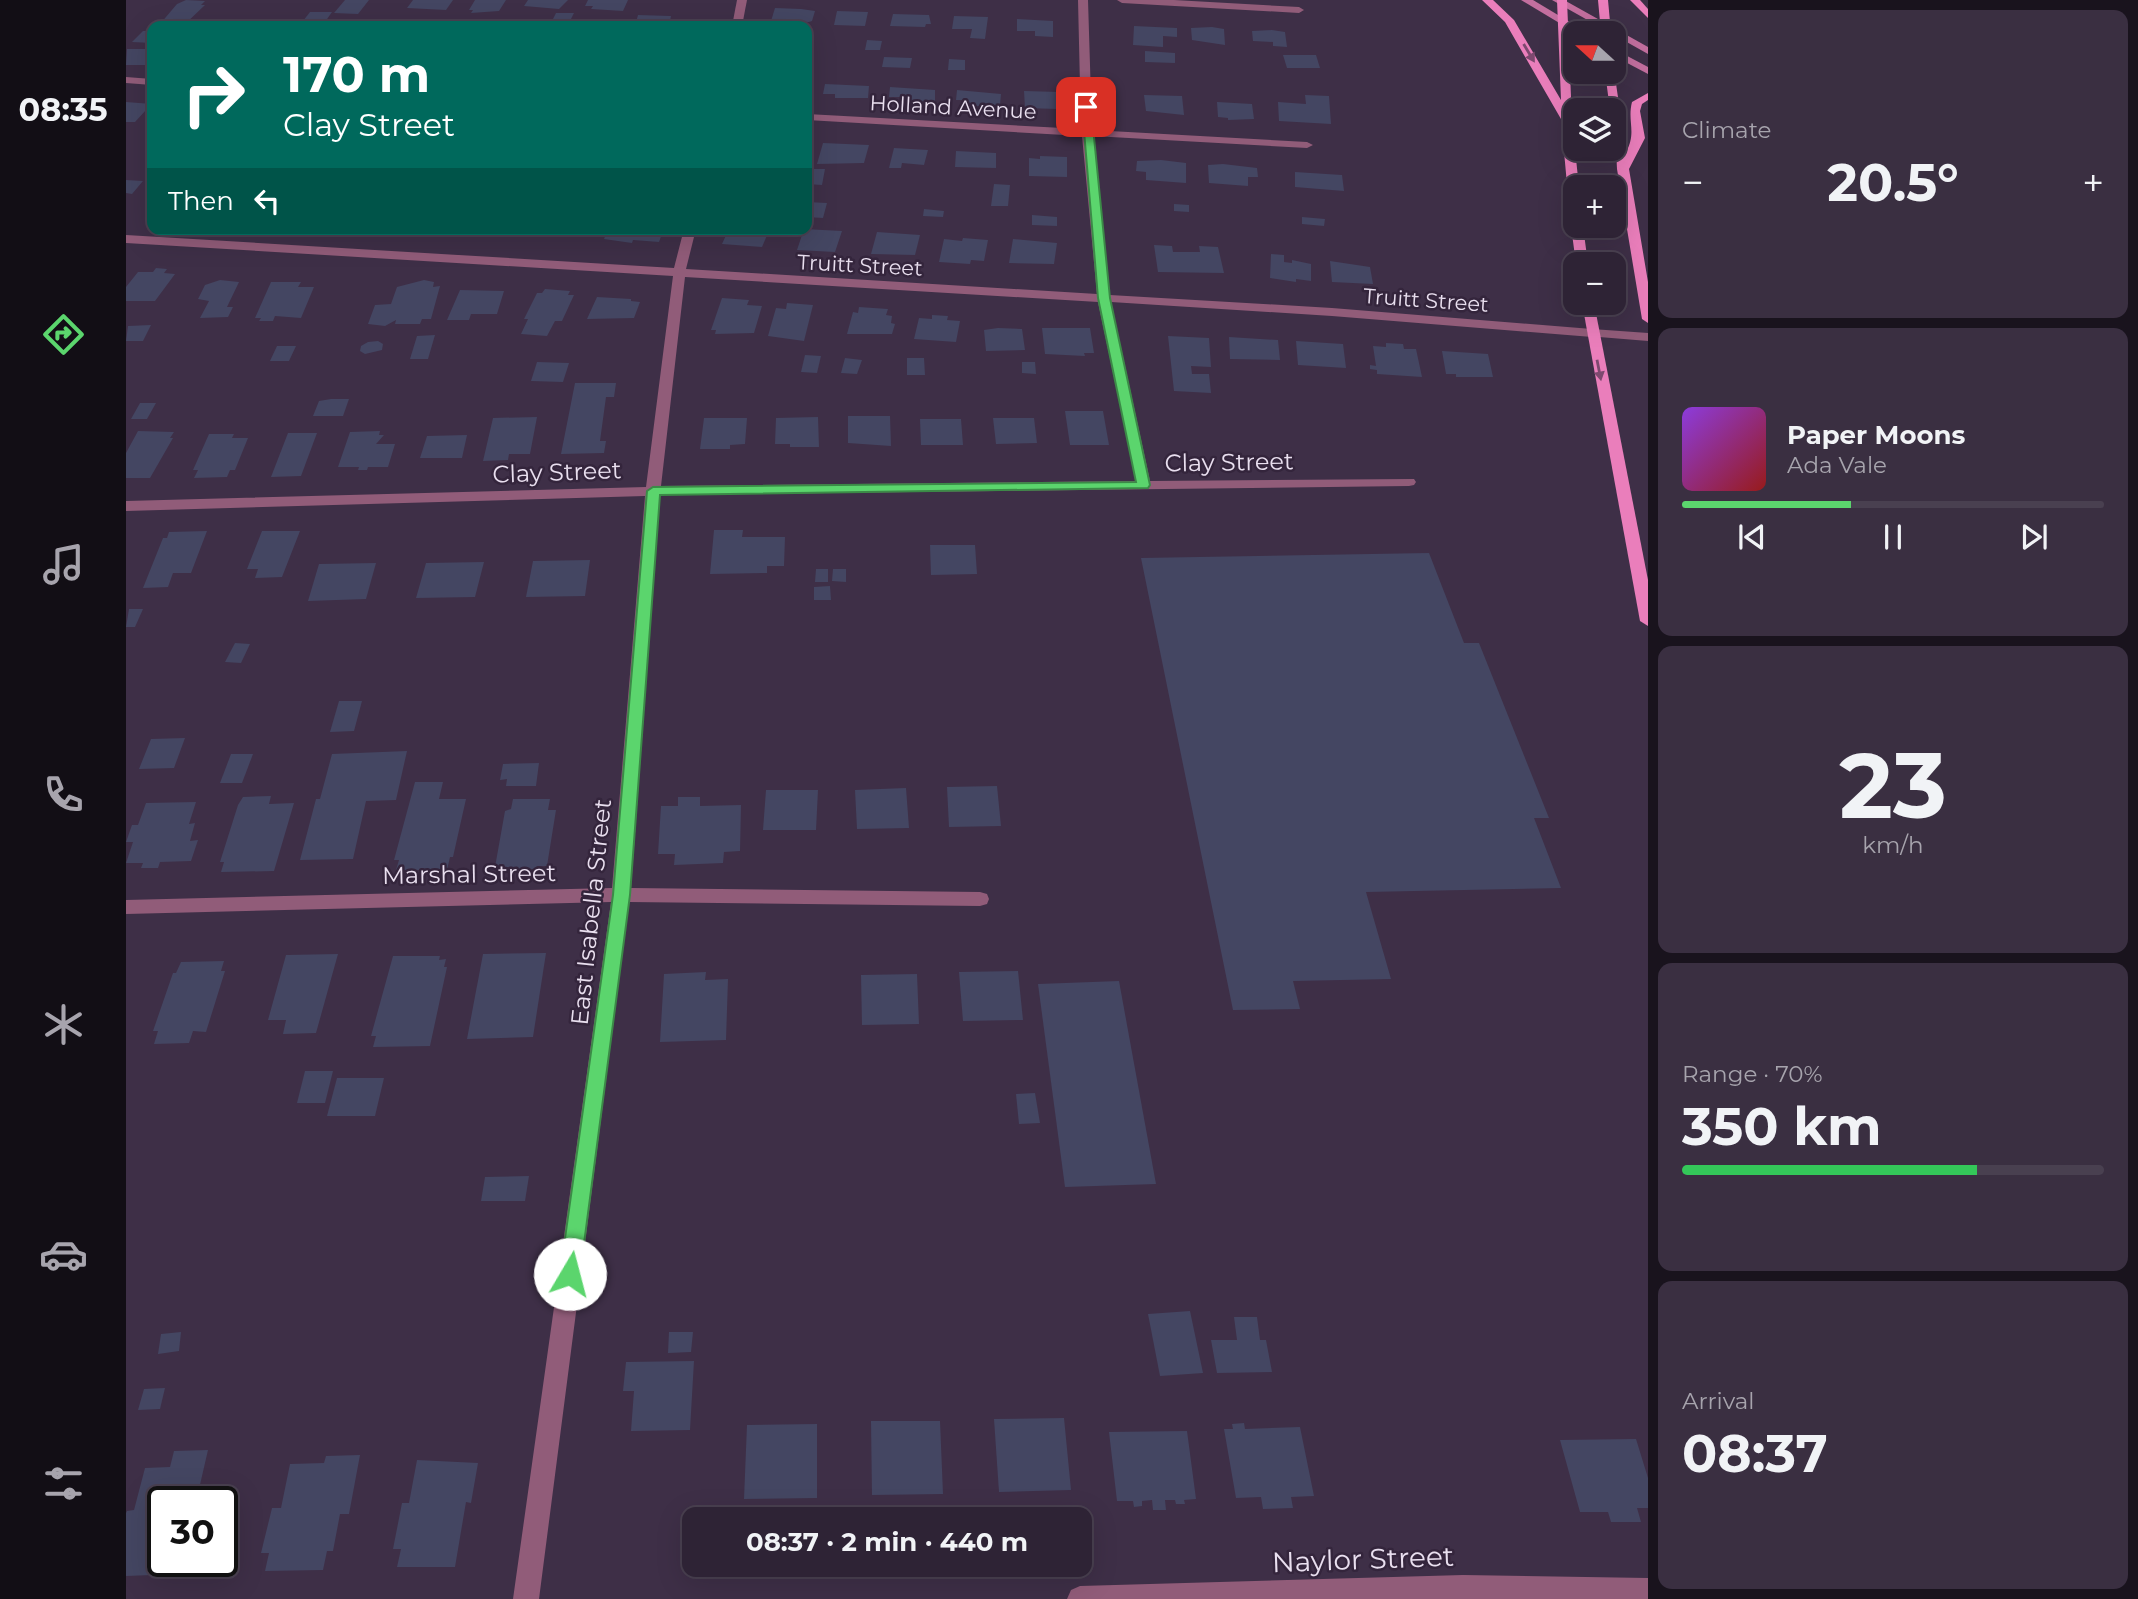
<!DOCTYPE html>
<meta charset="utf-8">
<style>
:root{--surface:#2e2335;--page:#3a2f41;--text:#f1f3f6;--muted:#a7a4ad;--line:#494050;--accent:#5bd56d}
body{margin:0;font-family:Montserrat,sans-serif;background:var(--page);color:var(--text);height:100vh;display:flex;flex-direction:column;font-size:26px;white-space:nowrap}
*{box-sizing:border-box;margin:0}
p{font-size:23px;color:var(--muted)}
.icon{flex:none;width:38px;height:38px;fill:none;stroke:currentColor;stroke-width:2;stroke-linecap:round;stroke-linejoin:round}
.map{position:relative;flex:1;overflow:hidden}
.sheet{display:flex;flex-direction:column;gap:10px;padding:10px;background:#19131d;width:490px}
.sheet>*{flex:none}
.hud{position:absolute;left:21px;top:21px;width:665px;height:214px;border-radius:14px;box-shadow:0 7px 28px #0002,0 0 0 2px var(--line);background:#00695c;color:#fff;overflow:hidden}
.needle{width:46px;rotate:291deg}
.controls{position:absolute;left:1437px;top:21px;display:grid;gap:14px}
.controls a{display:grid;place-items:center;width:63px;height:63px;border-radius:14px;background:var(--surface);box-shadow:0 7px 28px #0002,0 0 0 2px var(--line);font-size:35px}
.speed{position:absolute;left:21px;top:1486px;display:flex;gap:14px;font-size:35px;font-weight:700;text-align:center}
.speed>*{display:grid;place-content:center;width:91px;height:91px;border-radius:50%;background:var(--surface);box-shadow:0 7px 28px #0002,0 0 0 2px var(--line);line-height:1}
.speed .limit{border:4px solid #111;border-radius:10px;background:#fff;color:#111}
.pin{position:absolute;display:grid;place-items:center;width:60px;height:60px;color:#fff;margin:-30px;border-radius:14px;box-shadow:0 4px 10px #0006}
.me{position:absolute;width:77px;margin:-38px;rotate:8deg;stroke-linejoin:round;filter:drop-shadow(0 0 5px #0008)}
.turn{display:flex;align-items:center;gap:24px;height:147px;padding:0 21px;font-size:32px}
.turn .icon{width:91px;height:91px;stroke-width:2.5}
.turn b{display:block;font-size:49px;line-height:60px}
.then{display:flex;align-items:center;height:66px;padding:0 21px;background:#0003;gap:14px;font-size:26px}
.big{font-size:52px;font-weight:700;line-height:1.1}
.sheet .widget{flex:1;display:flex;flex-direction:column;justify-content:center;gap:10px;min-width:0;padding:0 24px;border-radius:14px;background:var(--page)}
.sheet .dial{align-items:center;gap:0}
.dial b{font-size:91px;line-height:1}
.song{display:flex;align-items:center;gap:21px}
.cover{width:84px;height:84px;border-radius:10px;background:linear-gradient(135deg,hsl(270 70% 55%),hsl(0 70% 35%))}
.played{height:7px;border-radius:4px;background:linear-gradient(90deg,var(--accent) 40%,var(--line) 40%)}
.keys{display:flex;justify-content:space-around;direction:ltr}
.heat{display:flex;justify-content:space-between;align-items:center;font-size:38px;direction:ltr}
.charge{height:10px;border-radius:5px;background:linear-gradient(90deg,#34c759 70%,var(--line) 0)}
.trip{position:absolute;left:556px;top:1507px;width:410px;height:70px;border-radius:14px;background:var(--surface);box-shadow:0 7px 28px #0002,0 0 0 2px var(--line);font-weight:700;line-height:70px;text-align:center}
main{display:flex;flex:1;min-height:0}
.dock{display:flex;flex-direction:column;width:126px;justify-content:space-around;align-items:center;background:#120e15;color:var(--muted)}
.dock .icon{width:49px;height:49px}
.dock .current{color:var(--accent)}
.dock b{font-size:32px;color:var(--text)}
.map>svg:first-child{display:block}
.building{fill:#444662}
.lines{fill:none;stroke-linecap:round;stroke-linejoin:round}
.minor{fill:#915c79;fill-rule:evenodd}
.tertiary{fill:#915c79;fill-rule:evenodd}
.secondary{fill:#c36f9f;fill-rule:evenodd}
.primary{fill:#ea7ebb;fill-rule:evenodd}
.oneway{fill:#7d496f}
.route{fill:#5bd56d;stroke:#3b8a47;stroke-width:2}
.labels{text-anchor:middle;dominant-baseline:central;stroke-width:5;stroke-linejoin:round;paint-order:stroke}
.far-street-label{font-size:21px;fill:#e9dfef;stroke:#34253c}
.street-label{font-size:24px;fill:#e9dfef;stroke:#34253c}
.near-street-label{font-size:28px;fill:#e9dfef;stroke:#34253c}
</style>
<main>
<nav class="dock">
<b>08:35</b>
<svg class="icon current" aria-label="directions" viewBox="0 0 24 24"><path d="M12 3l9 9-9 9-9-9zM9 14v-3h6M13 9l2 2-2 2"/></svg>
<svg class="icon" aria-label="music" viewBox="0 0 24 24"><path d="M9 18V5l10-2v13"/><circle cx="6" cy="18" r="3"/><circle cx="16" cy="16" r="3"/></svg>
<svg class="icon" aria-label="phone" viewBox="0 0 24 24"><path d="M5 4h4l2 5-3 2q2 4 5 5l2-3 5 2v4C11 20 4 13 5 4z"/></svg>
<svg class="icon" aria-label="climate" viewBox="0 0 24 24"><path d="M12 3v18M4 7l16 10M4 17L20 7"/></svg>
<svg class="icon" aria-label="car" viewBox="0 0 24 24"><path d="M5 17H2v-5l4-1 3-4h7l3 4 3 1v5h-3M9 17h6M6 11h13"/><circle cx="7" cy="17" r="2"/><circle cx="17" cy="17" r="2"/></svg>
<svg class="icon" aria-label="filters" viewBox="0 0 24 24"><path d="M4 7h16M4 17h16"/><circle cx="9" cy="7" r="2"/><circle cx="15" cy="17" r="2"/></svg>
</nav>
<div class="map">
<svg width="1522" height="1599" viewBox="0 0 1522 1599">
<rect width="100%" height="100%" fill="#3e2f47"/>
<g class="building">
<path d="M60,0l19,1 -4,4h4l-22,21 -23,-2 17,-20z"/>
<path d="M219,0h24l-11,14 -24,-1z"/>
<path d="M287,0h40l-7,10 -39,-2z"/>
<path d="M349,0h31l-7,11 -28,2 2,-3h-4z"/>
<path d="M402,0h40l-9,9 -35,-3z"/>
<path d="M462,0h40l-5,11 -32,-2 2,-3h-8z"/>
<path d="M649,8l26,1 14,2 -3,10 -3,1 -38,-1z"/>
<path d="M711,11l31,1 -3,14 -31,-1z"/>
<path d="M184,12h22l-7,10 -22,-1z"/>
<path d="M430,13h18l-6,12h-18z"/>
<path d="M767,14l36,1 2,9h-5l-1,3 -35,-1z"/>
<path d="M512,15l33,1 -2,10h-34z"/>
<path d="M828,16l34,1 -3,22 -15,-1 2,-9h-20z"/>
<path d="M891,19l36,2v16l-18,-1v-5h-18z"/>
<path d="M1008,26l43,2v9l-14,-1v11l-30,-2z"/>
<path d="M1086,27l12,2 1,16 -33,-5 -1,-12z"/>
<path d="M1146,30l13,2 2,15 -14,-1v-4l-20,-1 -1,-10z"/>
<path d="M17,31h9v12l-20,-1z"/>
<path d="M741,40l15,1 -2,9h-15z"/>
<path d="M1,49h25v16h-26z"/>
<path d="M1019,51l30,2v10l-30,-1z"/>
<path d="M1157,55h33l4,13h-33z"/>
<path d="M758,57l28,1 -2,10 -28,-1z"/>
<path d="M823,59l16,1v10h-17z"/>
<path d="M699,84l44,2 -1,12h-33v-4h-12z"/>
<path d="M764,87l45,3v12l-35,-1v-4h-11z"/>
<path d="M831,90l44,4 -1,11h-12v2l-21,-2v-5h-11z"/>
<path d="M898,91l35,1 1,11h-3l1,6 -33,-1z"/>
<path d="M1018,95l38,1 2,19 -38,-4z"/>
<path d="M1179,95l24,1 2,28 -52,-3 -1,-19 28,2z"/>
<path d="M0,102l26,2v7l-6,-1 -11,12h-9z"/>
<path d="M1091,102l35,2 2,15 -26,1v-2l-10,-1z"/>
<path d="M697,143l46,2 -5,18 -47,1z"/>
<path d="M768,148l34,2 -4,15 -22,-2 -1,5h-12z"/>
<path d="M830,151l40,2v15l-41,-1z"/>
<path d="M914,156l27,1v20l-38,-1v-18l11,1z"/>
<path d="M1035,160l25,3v20l-40,-3v-8l-10,-1 1,-10z"/>
<path d="M1097,164l34,4 1,9h-10v9l-39,-3 -1,-18z"/>
<path d="M681,169h18l-3,16 -15,-1z"/>
<path d="M1169,172l47,3 2,16 -49,-4z"/>
<path d="M0,180l17,1 -11,13 -6,-1z"/>
<path d="M868,184l16,1 -2,21h-17z"/>
<path d="M681,202l20,1 -4,15 -16,-1z"/>
<path d="M1048,204l15,1v7l-15,-1z"/>
<path d="M798,209l20,2 -1,6 -20,-1z"/>
<path d="M906,215l25,2v9l-25,-1z"/>
<path d="M1176,217l23,2 -1,7 -22,-2z"/>
<path d="M482,229h44l11,2 -4,11 -26,-2 -1,3 -28,-4z"/>
<path d="M678,229l38,2 -7,21 -38,-2z"/>
<path d="M611,231l31,2 -6,14 -40,-3 5,-11h9z"/>
<path d="M751,232l43,3 -5,20 -44,-1z"/>
<path d="M837,238l25,2 -4,21 -13,-1 -1,4 -31,-2 5,-23 18,2z"/>
<path d="M887,239l44,4 -3,21 -45,-1z"/>
<path d="M1028,245l18,1 1,6h27l-1,-6 19,1 6,26 -66,-1z"/>
<path d="M1145,254l13,1v7l8,1v-3l19,4v17l-15,-2v3l-26,-4z"/>
<path d="M1204,261l40,6 3,17 -41,-2z"/>
<path d="M30,268l11,1 -3,4 11,1 -20,27h-29v-14l12,-15h15z"/>
<path d="M94,280l19,2 -12,25h6l-5,10 -28,1 9,-17 -11,-2 7,-14z"/>
<path d="M298,280l10,2 -1,5 7,-1 -9,33h-9l-2,5h-25l1,-4 -11,6 -17,-2 7,-19 16,-1 6,-17z"/>
<path d="M145,282h30l-3,5h16l-13,31 -26,-2 -2,5h-14l2,-3h-6z"/>
<path d="M419,289l25,2 -2,4h6l-12,26h-7l-8,15 -26,-2 7,-15h-4l13,-26h5z"/>
<path d="M334,290l44,1 -7,23h-26l-2,6h-22z"/>
<path d="M471,297l34,2v2l9,1 -6,16 -47,1z"/>
<path d="M596,298l27,2 -2,5 15,1 -8,27 -39,1 1,-4h-5z"/>
<path d="M661,303l26,2 -9,36 -36,-5 8,-28 10,1z"/>
<path d="M733,307l29,2 -2,6 6,1 -1,7 4,1 -3,10h-45l6,-22 5,1z"/>
<path d="M806,315l16,1 -1,4 13,1 -4,21 -42,-3 5,-21 13,1z"/>
<path d="M25,325l-8,16h-17l2,-15z"/>
<path d="M872,328l24,1 3,21 -39,1 -2,-21z"/>
<path d="M916,328h48l4,25h-10l1,3 -40,-2z"/>
<path d="M309,335l-7,24h-18l7,-23z"/>
<path d="M1042,336l41,2 2,29 -20,-1 1,8h17l2,19 -37,-2z"/>
<path d="M1103,337l49,3 2,20 -50,-1z"/>
<path d="M252,341l5,3 -1,6 -17,4 -5,-3 1,-5 7,-4z"/>
<path d="M1170,341l47,3 3,24 -48,-3z"/>
<path d="M1260,343l17,1 1,5h12l6,28 -45,-3v-4l-7,-1v-4l6,1 -3,-20 13,1z"/>
<path d="M151,346h19l-7,15h-19z"/>
<path d="M1316,351l46,3 5,23h-37v-3h-10z"/>
<path d="M679,355l16,1 -4,17 -16,-1z"/>
<path d="M719,358l17,2 -5,14 -16,-1z"/>
<path d="M781,358h17l1,17h-18z"/>
<path d="M411,362l32,1 -6,19 -32,-1z"/>
<path d="M896,362h13l1,12 -14,-1z"/>
<path d="M449,383h41l-2,14h-8l-6,44h6l-2,12 -43,1z"/>
<path d="M205,399h18l-6,17h-30l6,-15z"/>
<path d="M14,403h16l-9,16h-16z"/>
<path d="M939,411h38l6,34h-39z"/>
<path d="M722,416h42l1,30 -43,-3z"/>
<path d="M411,417l-7,37h-21l-1,6 -25,1 10,-43z"/>
<path d="M692,417l1,30h-29v-3h-15l1,-26z"/>
<path d="M578,418h43l-2,26 -15,1v4h-30z"/>
<path d="M867,418h41l3,25 -41,1z"/>
<path d="M794,419h41l2,26h-42z"/>
<path d="M12,431l36,1 -4,6h3l-23,40h-24v-25z"/>
<path d="M254,431l-1,4h5l-8,9h19l-7,23h-20l-1,3h-9l1,-3h-21l12,-35z"/>
<path d="M162,433h29l-16,43 -30,1z"/>
<path d="M83,434h25l-2,4h16l-13,32h-5l-3,7 -33,1 4,-8h-5z"/>
<path d="M341,435l-5,23h-42l7,-22z"/>
<path d="M588,530h29l-1,7h43l-1,29h-17v7l-57,1z"/>
<path d="M81,531l-16,42h-18l-5,14 -25,1 20,-50h4l2,-6z"/>
<path d="M136,531h38l-18,46 -27,1 3,-9h-11z"/>
<path d="M804,545h45l2,29 -46,1z"/>
<path d="M1303,553l35,90h15l70,175h-15l27,70 -195,4 25,87 -98,2 7,28 -67,1 -92,-452z"/>
<path d="M464,560l-5,36 -59,1 7,-36z"/>
<path d="M358,562l-9,35 -59,1 10,-35z"/>
<path d="M250,563l-10,36 -58,2 11,-37z"/>
<path d="M690,569h12v13h-13z"/>
<path d="M707,569h13v13l-14,-1z"/>
<path d="M704,586l1,14h-17v-13z"/>
<path d="M3,609h14l-8,18h-9z"/>
<path d="M109,643l15,1 -9,19 -16,-1z"/>
<path d="M213,701h23l-8,30 -24,1z"/>
<path d="M59,738l-11,30 -35,1 12,-30z"/>
<path d="M281,751l-11,49 -30,1 -13,58 -53,1 16,-61h4l12,-45z"/>
<path d="M105,754h22l-11,29h-22z"/>
<path d="M413,763l-3,23h-30l1,-7 -7,1 3,-16z"/>
<path d="M289,782h28l-4,17h27l-13,58h-3l-3,13h-51l3,-10h-5z"/>
<path d="M871,786l4,40 -52,1 -2,-40z"/>
<path d="M780,788l3,40 -52,1 -2,-39z"/>
<path d="M640,790h52l-2,40h-53z"/>
<path d="M145,796l-2,8 25,-1 -20,68 -53,1 3,-10h-4l18,-57 5,-8z"/>
<path d="M552,797h22v9l41,-1 -1,46 -16,1 -1,11 -49,2 1,-11h-17l3,-48h17z"/>
<path d="M387,799h37l-2,11h8l-9,56h-10l-1,3 -34,1v-3h-7l10,-56 6,-2z"/>
<path d="M70,802l-7,22 6,-1 -5,18 8,-1 -7,21 -31,1 -2,6h-17l2,-5h-17l7,-21h-7l6,-17h6l8,-22z"/>
<path d="M420,953l-13,84 -66,2 16,-85z"/>
<path d="M212,954l-22,79 -33,1 3,-14h-18l18,-65z"/>
<path d="M267,956h47l-1,4 7,-1 -2,8h3l-17,79 -57,1 3,-11h-5z"/>
<path d="M98,961l-3,10h4l-19,61 -13,-1 -4,12 -35,1 4,-13h-5l20,-58h3l5,-11z"/>
<path d="M892,971l5,49 -60,1 -4,-49z"/>
<path d="M580,972l-1,8 23,-1 -2,61 -66,2 4,-68z"/>
<path d="M791,974l2,50 -57,1 -1,-50z"/>
<path d="M993,981l37,203 -91,3 -27,-203z"/>
<path d="M179,1071h28l-8,32h-28z"/>
<path d="M211,1078h47l-9,38h-48z"/>
<path d="M909,1093l5,30 -21,1 -3,-30z"/>
<path d="M403,1176l-4,25h-44l4,-24z"/>
<path d="M1064,1311l13,62 -43,3 -12,-62z"/>
<path d="M1108,1317h23l3,23h6l6,32 -55,1 -6,-33h26z"/>
<path d="M55,1332l-2,19 -21,3 3,-20z"/>
<path d="M543,1332h24l-2,20 -23,1z"/>
<path d="M568,1361l-4,69 -59,1 3,-40h-11l3,-29z"/>
<path d="M39,1388l-5,21 -22,1 6,-21z"/>
<path d="M938,1418l7,72 -72,2 -5,-73z"/>
<path d="M745,1421h69l3,73 -71,1z"/>
<path d="M1118,1423l1,6 55,-2 14,69 -23,1 2,11 -30,1 -2,-12 -25,1 -12,-69h9l-1,-5z"/>
<path d="M691,1424v74l-73,1 3,-74z"/>
<path d="M1061,1431l9,68 -12,1 1,4h-9l-1,-4h-10l1,10h-13l-1,-10 -10,1v5l-8,1 -1,-6h-16l-8,-69z"/>
<path d="M1510,1439l12,39v30h-11l4,14h-30l-3,-10h-28l-20,-72z"/>
<path d="M82,1450l-12,52h-33v59h18l-3,13 -52,2v-63l1,-2 7,-1 11,-42 25,-1 4,-16z"/>
<path d="M234,1455l-11,59h-9l-7,37h-6l-4,19 -58,1 4,-18h-8l11,-45h9l9,-44 34,-1 2,-7z"/>
<path d="M291,1460l61,3 -7,40 -5,-1 -11,65h-58l4,-18h-8l9,-46h7z"/>
</g>
<g class="lines">
<g class="minor">
<path d="M611,0h10l-5,26h-10z"/>
<path d="M952,0h10l4,130 215,12 6,3 -6,3 -214,-12 17,159 222,13 260,21 6,4 -6,4 -260,-21 -221,-14 39,179 264,-2 2,3 -2,3 -5,1 -749,9 -29,393 349,4 7,2 2,5 -2,5 -7,2 -351,-4 -90,697h-26l98,-697 -485,12v-14l486,-12 33,-392 -519,15v-10l520,-14 27,-211 -547,-33v-8l548,33 10,-39h12l-10,40 411,25 -15,-158 -275,-16v-6l274,15zM559,277l413,25 38,179 -475,5z"/>
<path d="M991,0h57l125,7 5,3 -5,3 -177,-10z"/>
<path d="M0,77l26,2v6l-26,-2z"/>
<path d="M1337,1575l185,3v21h-581l4,-9 9,-4z"/>
</g>
<path class="tertiary" d="M1466,329l56,4v8l-61,-5v-6z"/>
<g class="secondary">
<path d="M1395,0h12l55,33h-12z"/>
<path d="M1426,0h12l84,47v7z"/>
<path d="M1488,49l34,18v7l-34,-18z"/>
</g>
<g class="primary">
<path d="M1356,0h11l21,20 47,80 -4,-100h10l5,121 7,66h-4v23l-6,-4 -8,-87 -56,-97z"/>
<path d="M1472,0h10l3,33h-10z"/>
<path d="M1504,0h10l8,9v9z"/>
<path d="M1488,70l12,82c11,-20 1,-30 6,-50l16,-9v7l-6,4 -2,7 5,27 -16,31 19,113v41l-6,-4 -25,-150 -3,-59h-4l-5,-38z"/>
<path d="M1449,223v3h8l5,38h-12l-5,-38z"/>
<path d="M1456,303h12l54,277v46l-8,-5z"/>
</g>
</g>
<defs><path id="oneway-solid" d="M-6-.8H1V-3.2L6.5 0L1 3.2V.8H-6Z" transform="scale(1.75)"/></defs>
<g class="oneway">
<use href="#oneway-solid" transform="translate(1403 53) rotate(59)"/>
<use href="#oneway-solid" transform="translate(1473 370) rotate(79)"/>
</g>
<path class="route" d="M960,104l5,3 19,191 40,187 -2,3 -488,7 -30,400 -50,379 -3,7 -7,3 -7,-3 -3,-7 53,-379 34,-404 6,-4 483,-5 -38,-184 -16,-191z"/>
<g class="labels">
<g class="far-street-label">
<text transform="translate(827 107) rotate(3)">Holland Avenue</text>
<text transform="translate(734 265) rotate(3)">Truitt Street</text>
<text transform="translate(1300 300) rotate(4)">Truitt Street</text>
</g>
<g class="street-label">
<text transform="translate(1103 462) rotate(-1)">Clay Street</text>
<text transform="translate(431 472) rotate(-2)">Clay Street</text>
<text transform="translate(343 874) rotate(-1)">Marshal Street</text>
<text transform="translate(465 912) rotate(-84)">East Isabella Street</text>
</g>
<g class="near-street-label">
<text transform="translate(1237 1559) rotate(-2)">Naylor Street</text>
</g>
</g>
</svg>
<div class="controls">
<a><svg class="needle" viewBox="-14 -14 28 28"><path d="M0-13l5 13h-10z" fill="#e53935"/><path d="M0 13l5-13h-10z" fill="#a7a4ad"/></svg></a>
<a><svg class="icon" aria-label="layers" viewBox="0 0 24 24"><path d="M12 4l9 5-9 5-9-5zM3 14l9 5 9-5"/></svg></a>
<a>+</a>
<a>−</a>
</div>
<div class="speed"><div class="limit">30</div></div>
<div class="pin" style="left:960px;top:107px;background:#d93025"><svg class="icon" aria-label="arrive" viewBox="0 0 24 24"><path d="M6 21V4h12l-3 4 3 4H6"/></svg></div>
<svg class="me" style="left:444px;top:1274px" viewBox="-20 -20 40 40"><circle r="19" fill="#fff"/><path d="M0-13L10 11 0 6-10 11z" fill="#5bd56d"/></svg>
<div class="trip">08:37 · 2 min · 440 m</div>
<div class="hud">
<div class="turn"><svg class="icon" aria-label="right" viewBox="0 0 24 24"><path d="M7 20v-9h11M14 6l5 5-5 5"/></svg><div><b>170 m</b>Clay Street</div></div>
<div class="then">Then<svg class="icon" aria-label="left" viewBox="0 0 24 24"><path d="M17 20v-9H6M10 6l-5 5 5 5"/></svg></div>
</div>
</div>
<section class="sheet">
<div class="widget"><p>Climate</p>
<div class="heat"><a>−</a><b class="big">20.5°</b><a>+</a></div>
</div>
<div class="widget">
<div class="song"><i class="cover"></i><div><b>Paper Moons</b><p>Ada Vale</p></div></div>
<div class="played"></div>
<div class="keys"><svg class="icon" aria-label="previous" viewBox="0 0 24 24"><path d="M18 5L8 12l10 7zM5 5v14"/></svg><svg class="icon" aria-label="pause" viewBox="0 0 24 24"><path d="M8 5v14M16 5v14"/></svg><svg class="icon" aria-label="next" viewBox="0 0 24 24"><path d="M6 5l10 7-10 7zM19 5v14"/></svg></div>
</div>
<div class="widget dial"><b>23</b><p>km/h</p></div>
<div class="widget"><p>Range · 70%</p><b class="big">350 km</b><div class="charge"></div></div>
<div class="widget"><p>Arrival</p><b class="big">08:37</b></div>
</section>
</main>
